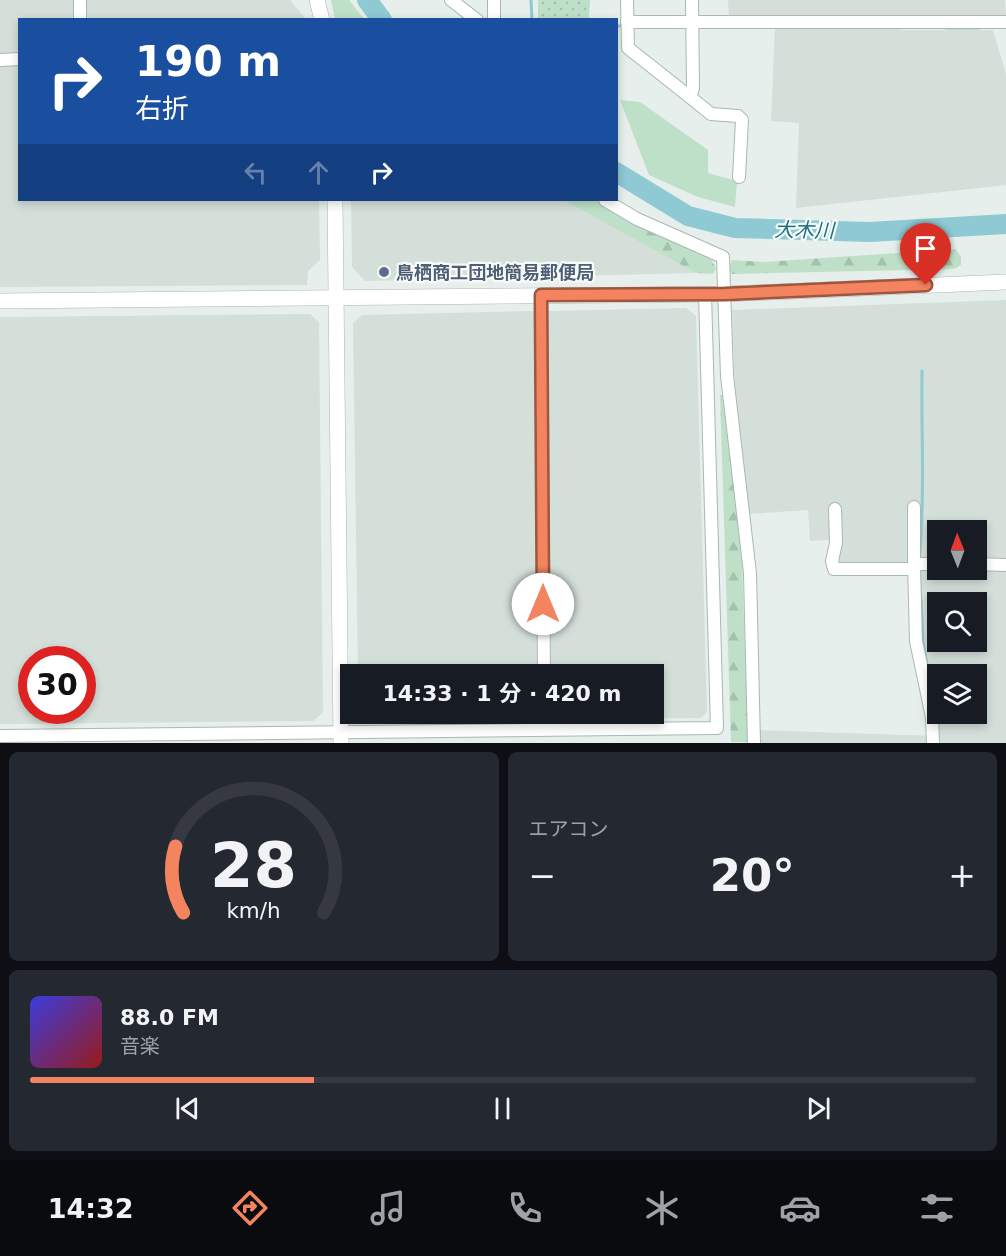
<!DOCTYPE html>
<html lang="ja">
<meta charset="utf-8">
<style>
:root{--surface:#171b24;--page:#242831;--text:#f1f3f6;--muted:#9ea1a6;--line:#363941;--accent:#f4845f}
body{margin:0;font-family:"DejaVu Sans","Noto Sans JP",sans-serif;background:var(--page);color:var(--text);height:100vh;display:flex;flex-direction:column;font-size:22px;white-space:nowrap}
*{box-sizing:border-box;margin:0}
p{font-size:20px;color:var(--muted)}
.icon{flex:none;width:33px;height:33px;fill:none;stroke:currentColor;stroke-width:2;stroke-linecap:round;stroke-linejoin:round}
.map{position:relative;height:743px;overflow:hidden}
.details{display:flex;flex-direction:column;gap:9px;padding:9px;background:#0d0f14;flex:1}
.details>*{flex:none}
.hud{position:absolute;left:18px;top:18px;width:600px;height:183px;border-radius:0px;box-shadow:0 3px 9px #0003;background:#1a4fa0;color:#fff;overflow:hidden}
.needle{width:39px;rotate:359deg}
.fabs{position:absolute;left:927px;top:520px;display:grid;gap:12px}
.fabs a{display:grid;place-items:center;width:60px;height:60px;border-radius:0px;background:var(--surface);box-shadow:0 3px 9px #0003;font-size:30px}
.speed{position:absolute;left:18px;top:646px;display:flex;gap:12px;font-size:30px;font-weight:700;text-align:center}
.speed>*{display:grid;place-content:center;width:78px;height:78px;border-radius:50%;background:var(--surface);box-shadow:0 3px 9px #0003;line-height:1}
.speed .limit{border:9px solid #d22;background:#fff;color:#111}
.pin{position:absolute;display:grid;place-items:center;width:51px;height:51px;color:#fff;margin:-62px -26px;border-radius:50% 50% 50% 0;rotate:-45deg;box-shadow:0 0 6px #0007}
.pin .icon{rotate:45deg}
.me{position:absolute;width:66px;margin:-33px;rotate:0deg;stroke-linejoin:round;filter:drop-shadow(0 0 4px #0008)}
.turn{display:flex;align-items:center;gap:21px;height:126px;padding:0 18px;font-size:27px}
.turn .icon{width:78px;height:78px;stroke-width:2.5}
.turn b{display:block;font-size:42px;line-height:51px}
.lanes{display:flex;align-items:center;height:57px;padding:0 18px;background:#0003;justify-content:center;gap:30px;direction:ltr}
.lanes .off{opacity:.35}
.big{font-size:45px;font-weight:700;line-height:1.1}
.details .tile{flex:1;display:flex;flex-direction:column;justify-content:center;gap:9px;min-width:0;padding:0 21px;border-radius:9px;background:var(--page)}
.details .dial{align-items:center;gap:0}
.dial svg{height:156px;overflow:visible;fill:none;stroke:var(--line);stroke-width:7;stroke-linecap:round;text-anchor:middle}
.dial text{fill:var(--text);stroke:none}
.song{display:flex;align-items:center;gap:18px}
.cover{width:72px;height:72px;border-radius:9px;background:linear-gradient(135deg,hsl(240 70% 55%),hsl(0 70% 35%))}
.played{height:6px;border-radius:3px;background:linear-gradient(90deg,var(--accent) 30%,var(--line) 30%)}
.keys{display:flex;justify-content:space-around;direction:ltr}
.heat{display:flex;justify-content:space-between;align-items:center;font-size:33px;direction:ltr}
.details .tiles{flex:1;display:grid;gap:9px;grid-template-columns:1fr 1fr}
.tile:last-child{grid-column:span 2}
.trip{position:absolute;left:340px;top:664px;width:324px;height:60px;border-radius:0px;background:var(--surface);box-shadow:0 3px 9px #0003;font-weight:700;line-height:60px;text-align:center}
.tab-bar{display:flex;height:96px;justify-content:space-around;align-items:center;background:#090b0e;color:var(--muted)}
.tab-bar .icon{width:42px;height:42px}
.tab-bar .current{color:var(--accent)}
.tab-bar b{font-size:27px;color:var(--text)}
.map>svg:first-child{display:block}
.built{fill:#d4dfda;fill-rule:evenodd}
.green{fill:#bfe0c8}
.forest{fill:url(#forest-firs)}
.garden{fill:url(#garden-dots)}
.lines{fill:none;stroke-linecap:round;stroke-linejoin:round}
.stream{stroke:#8ec9d4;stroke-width:3}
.river{stroke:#8ec9d4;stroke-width:20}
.minor-casing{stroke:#a8b8b2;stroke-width:14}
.tertiary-casing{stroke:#a8b8b2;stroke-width:16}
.minor{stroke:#fff;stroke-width:12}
.tertiary{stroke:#fff;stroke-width:15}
.route-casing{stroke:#9f563e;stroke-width:15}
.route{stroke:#f4845f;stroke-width:10}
.service-dot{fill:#5c6f8a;stroke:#f7fbf9;stroke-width:2}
.labels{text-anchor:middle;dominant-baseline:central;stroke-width:4.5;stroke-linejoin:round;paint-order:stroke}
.service-label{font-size:18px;font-weight:bold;fill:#4e5e75;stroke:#f7fbf9;text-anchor:start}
.water-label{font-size:20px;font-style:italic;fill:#1c6f80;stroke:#f7fbf9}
</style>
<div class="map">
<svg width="1006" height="743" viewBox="0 0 1006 743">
<defs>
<pattern id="forest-firs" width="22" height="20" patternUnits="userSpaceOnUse" patternTransform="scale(1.5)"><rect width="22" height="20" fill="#bfe0c8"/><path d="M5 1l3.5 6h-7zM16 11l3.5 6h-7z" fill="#a4c1ad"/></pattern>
<pattern id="garden-dots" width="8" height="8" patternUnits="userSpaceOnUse" patternTransform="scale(1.5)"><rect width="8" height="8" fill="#bfe0c8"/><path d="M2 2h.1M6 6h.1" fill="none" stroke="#a4c1ad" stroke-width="1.8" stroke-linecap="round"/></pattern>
</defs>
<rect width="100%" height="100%" fill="#e6efeb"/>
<g class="built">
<path d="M0,0h290l16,19 -286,1 -1,34 -19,1z"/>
<path d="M728,0h277l1,16 -277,2z"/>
<path d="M900,25l1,5h92l13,44v111l-210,23 3,-85 -28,-2 4,-95z"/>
<path d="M19,64l1,136h299l1,60 -12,11 -1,14 -307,2v-222z"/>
<path d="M351,200h212l133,73 -331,8 -13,-14z"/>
<path d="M1006,300v443h-248v-13l178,6 -14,-92 -3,-73 -77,-5 -6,-10 7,-17 -33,2 -2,-31 -59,4 -14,-118 -3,-86zM938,531h38v39h-38zM938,603h38v39h-38zM938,675h38v39h-38z"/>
<path d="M686,308l10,8 11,396 -6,6 -145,1 -4,-5h102v-39h-103l-4,-364z"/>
<path d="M534,311l4,364h-180l-5,-352 9,-8z"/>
<path d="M310,314l9,8 4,390 -10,9 -313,3v-407zM32,660h50v51h-50z"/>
<path d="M362,714h176l-4,5 -165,2z"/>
</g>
<g class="green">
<path d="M331,0h18l15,19h-29z"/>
<path d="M620,100l20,2 68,48v23l29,8 -2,26 -37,-10 -49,-22z"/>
<path d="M563,200h34l34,21 -7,4 -1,8z"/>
</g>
<g class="forest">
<path d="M631,221l80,38 5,9 -3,6 -17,-1 -73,-40v-8z"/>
<path d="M956,249l5,8v8l-7,4 -222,5 -4,-5 4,-9 32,2z"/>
<path d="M720,395h4l18,167 6,180h-17z"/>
</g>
<path class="garden" d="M538,0h52l-1,18h-51z"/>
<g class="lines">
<g class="stream">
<path d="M531,0l1,20"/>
<path d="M616,26h4"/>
<path d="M946,28h33"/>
<path d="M920,552c5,-60 1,-120 2,-181"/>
<path d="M921,600l2,42 5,29"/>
</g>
<g class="river">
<path d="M367,0l15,20"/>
<path d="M616,172l72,44 47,12 135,4 136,-8"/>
</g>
<g class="minor-casing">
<g id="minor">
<path d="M80,0v20"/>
<path d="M451,0l26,20"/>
<path d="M494,0v20"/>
<path d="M627,0l1,48 62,49 3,-9 -1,-88"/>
<path d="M627,22h379"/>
<path d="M0,60l20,-1"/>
<path d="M690,97l21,17 27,2 4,4 -3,57"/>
<path d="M605,200l32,19 86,38 4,119 23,197 4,170"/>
<path d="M541,295l3,380"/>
<path d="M914,507v57h24"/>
<path d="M835,509l1,34 -4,18 2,8h80"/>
<path d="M914,564l2,77 16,76 1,26"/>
<path d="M976,564l30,1"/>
<path d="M544,714v15"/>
<path d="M0,736l717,-8 -12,-435"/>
</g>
</g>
<g class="tertiary-casing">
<g id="tertiary">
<path d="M317,0l5,20"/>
<path d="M335,200l6,543"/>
<path d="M0,301l725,-7 281,-12"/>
</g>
</g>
<use href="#minor" class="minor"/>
<use href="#tertiary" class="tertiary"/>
</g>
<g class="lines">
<g class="route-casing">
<path id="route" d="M543,604l-2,-309 184,-1 201,-9"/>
</g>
<use href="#route" class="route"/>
</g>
<circle class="service-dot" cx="384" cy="272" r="6"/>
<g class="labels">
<g class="service-label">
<text x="396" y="272">鳥栖商工団地簡易郵便局</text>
</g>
<g class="water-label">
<text transform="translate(804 230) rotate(1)">大木川</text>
</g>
</g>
</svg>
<div class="fabs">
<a><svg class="needle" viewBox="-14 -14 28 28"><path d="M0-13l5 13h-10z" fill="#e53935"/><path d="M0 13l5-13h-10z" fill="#9ea1a6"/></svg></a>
<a><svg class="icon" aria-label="search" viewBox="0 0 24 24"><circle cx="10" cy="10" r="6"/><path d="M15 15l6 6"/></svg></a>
<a><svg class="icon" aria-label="layers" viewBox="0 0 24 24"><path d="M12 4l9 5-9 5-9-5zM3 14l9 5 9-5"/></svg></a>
</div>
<div class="speed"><div class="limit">30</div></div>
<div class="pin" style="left:926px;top:285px;background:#d93025"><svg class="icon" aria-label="arrive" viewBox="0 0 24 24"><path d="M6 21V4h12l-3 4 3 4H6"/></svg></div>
<svg class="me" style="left:543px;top:604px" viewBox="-20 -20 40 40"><circle r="19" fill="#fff"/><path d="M0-13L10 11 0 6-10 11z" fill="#f4845f"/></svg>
<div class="trip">14:33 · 1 分 · 420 m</div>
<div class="hud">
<div class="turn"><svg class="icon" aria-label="right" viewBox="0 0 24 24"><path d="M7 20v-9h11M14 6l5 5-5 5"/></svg><div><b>190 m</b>右折</div></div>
<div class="lanes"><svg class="icon off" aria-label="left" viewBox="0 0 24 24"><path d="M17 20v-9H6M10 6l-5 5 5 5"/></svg><svg class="icon off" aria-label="ahead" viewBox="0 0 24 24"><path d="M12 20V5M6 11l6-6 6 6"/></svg><svg class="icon" aria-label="right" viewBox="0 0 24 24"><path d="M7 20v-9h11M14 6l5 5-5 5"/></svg></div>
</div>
</div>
<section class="details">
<div class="tiles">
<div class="tile dial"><svg viewBox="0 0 100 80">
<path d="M14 69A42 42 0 1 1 86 69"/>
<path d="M14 69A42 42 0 0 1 10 35" stroke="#f4845f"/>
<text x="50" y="56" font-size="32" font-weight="700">28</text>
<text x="50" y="72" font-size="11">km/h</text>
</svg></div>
<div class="tile"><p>エアコン</p>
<div class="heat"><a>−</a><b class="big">20°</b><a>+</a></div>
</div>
<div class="tile">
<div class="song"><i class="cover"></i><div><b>88.0 FM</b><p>音楽</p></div></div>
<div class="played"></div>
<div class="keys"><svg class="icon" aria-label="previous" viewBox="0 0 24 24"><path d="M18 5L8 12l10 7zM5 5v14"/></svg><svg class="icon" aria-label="pause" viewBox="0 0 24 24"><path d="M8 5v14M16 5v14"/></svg><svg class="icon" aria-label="next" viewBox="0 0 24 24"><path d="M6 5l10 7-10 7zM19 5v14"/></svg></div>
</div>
</div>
</section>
<nav class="tab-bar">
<b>14:32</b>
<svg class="icon current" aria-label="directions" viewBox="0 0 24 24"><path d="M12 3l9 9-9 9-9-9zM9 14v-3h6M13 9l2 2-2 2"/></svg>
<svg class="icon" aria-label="music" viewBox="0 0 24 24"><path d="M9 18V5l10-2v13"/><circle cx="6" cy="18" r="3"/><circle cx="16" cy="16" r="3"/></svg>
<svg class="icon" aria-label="phone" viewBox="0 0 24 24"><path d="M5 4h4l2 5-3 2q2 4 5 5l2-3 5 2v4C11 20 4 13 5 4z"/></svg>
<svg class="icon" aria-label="climate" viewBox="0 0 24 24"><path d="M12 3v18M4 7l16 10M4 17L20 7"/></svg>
<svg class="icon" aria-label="car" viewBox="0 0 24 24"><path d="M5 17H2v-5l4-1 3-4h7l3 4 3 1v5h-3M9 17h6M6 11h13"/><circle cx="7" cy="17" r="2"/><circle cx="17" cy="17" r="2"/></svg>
<svg class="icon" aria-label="filters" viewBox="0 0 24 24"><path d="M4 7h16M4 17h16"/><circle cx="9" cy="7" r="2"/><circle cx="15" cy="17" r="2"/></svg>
</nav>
